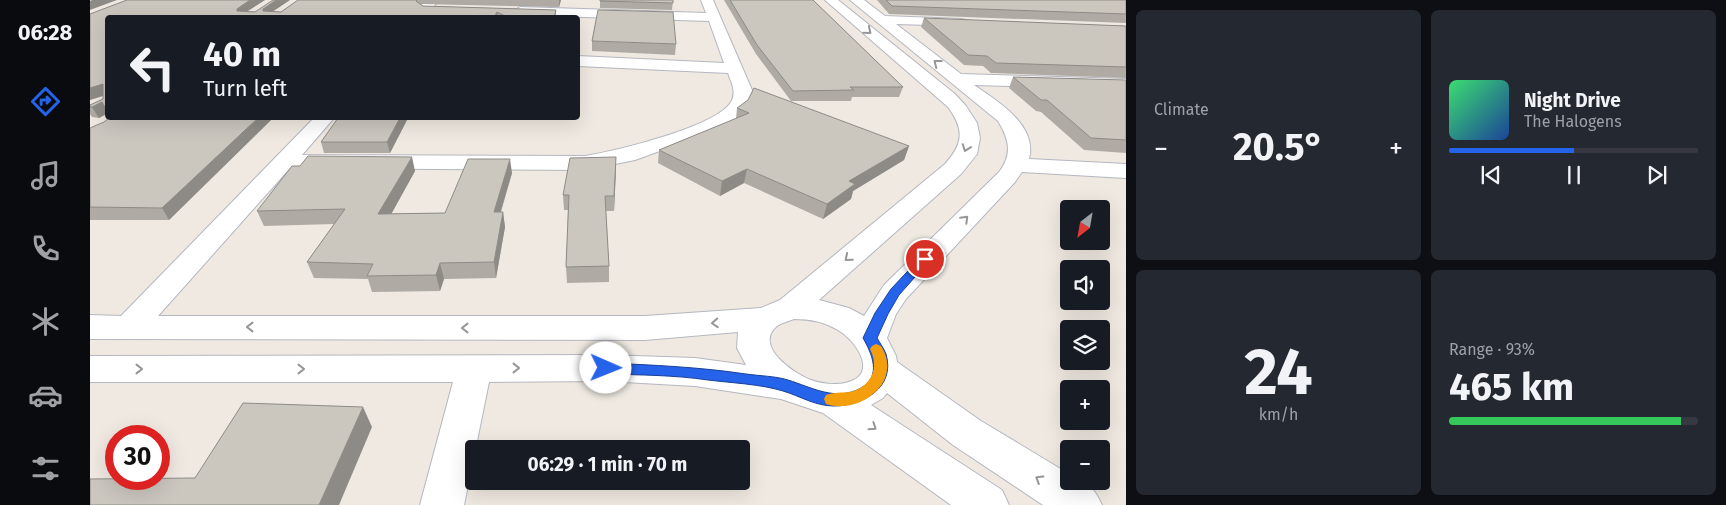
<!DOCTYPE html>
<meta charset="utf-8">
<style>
:root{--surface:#171b24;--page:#242831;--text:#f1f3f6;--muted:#9ea1a6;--line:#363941;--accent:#2563eb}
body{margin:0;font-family:"Fira Sans",sans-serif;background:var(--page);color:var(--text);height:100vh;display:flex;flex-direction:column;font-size:19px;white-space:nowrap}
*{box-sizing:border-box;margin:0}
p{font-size:16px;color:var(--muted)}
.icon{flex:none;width:28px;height:28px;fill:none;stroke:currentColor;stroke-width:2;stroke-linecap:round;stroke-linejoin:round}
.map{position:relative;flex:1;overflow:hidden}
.sheet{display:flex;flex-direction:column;gap:10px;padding:10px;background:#0d0f14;width:600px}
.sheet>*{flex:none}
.guide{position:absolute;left:15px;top:15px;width:475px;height:105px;border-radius:5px;box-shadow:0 5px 20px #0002;background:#171b24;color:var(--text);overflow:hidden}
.needle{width:32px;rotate:211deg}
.controls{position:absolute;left:970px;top:200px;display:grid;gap:10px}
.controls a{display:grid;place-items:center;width:50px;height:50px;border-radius:5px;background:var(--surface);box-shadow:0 5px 20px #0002;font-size:25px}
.speed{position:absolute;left:15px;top:425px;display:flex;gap:10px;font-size:25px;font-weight:700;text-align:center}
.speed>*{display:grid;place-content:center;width:65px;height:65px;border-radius:50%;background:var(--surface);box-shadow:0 5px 20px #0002;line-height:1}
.speed .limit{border:8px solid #d22;background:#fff;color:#111}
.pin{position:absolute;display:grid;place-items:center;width:42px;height:42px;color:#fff;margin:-21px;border:2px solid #fff;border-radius:50%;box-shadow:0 1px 5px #0007}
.me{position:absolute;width:55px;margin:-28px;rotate:91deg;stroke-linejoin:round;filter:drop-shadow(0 0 4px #0008)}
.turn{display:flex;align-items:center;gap:18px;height:105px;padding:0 15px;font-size:22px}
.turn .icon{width:65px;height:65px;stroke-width:2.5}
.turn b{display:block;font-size:35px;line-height:42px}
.big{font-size:38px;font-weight:700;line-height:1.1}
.sheet .card{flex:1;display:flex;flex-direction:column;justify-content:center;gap:8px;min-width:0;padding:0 18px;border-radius:8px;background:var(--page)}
.sheet .dial{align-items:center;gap:0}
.dial b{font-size:65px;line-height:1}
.song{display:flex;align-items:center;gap:15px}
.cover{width:60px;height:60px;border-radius:8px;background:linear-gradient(135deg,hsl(140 70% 55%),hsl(220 70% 35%))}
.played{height:5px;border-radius:2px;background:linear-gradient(90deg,var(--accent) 50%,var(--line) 50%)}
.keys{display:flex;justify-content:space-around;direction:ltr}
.heat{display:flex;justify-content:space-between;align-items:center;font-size:28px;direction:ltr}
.charge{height:8px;border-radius:4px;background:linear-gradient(90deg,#34c759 93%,var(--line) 0)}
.sheet .tiles{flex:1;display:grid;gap:10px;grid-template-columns:repeat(2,1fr)}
.trip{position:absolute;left:375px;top:440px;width:285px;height:50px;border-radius:5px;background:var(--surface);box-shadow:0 5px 20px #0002;font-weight:700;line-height:50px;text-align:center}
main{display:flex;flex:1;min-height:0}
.tabs{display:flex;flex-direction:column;width:90px;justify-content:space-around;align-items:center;background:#090b0e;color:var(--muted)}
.tabs .icon{width:35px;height:35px}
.tabs .current{color:var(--accent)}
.tabs b{font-size:22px;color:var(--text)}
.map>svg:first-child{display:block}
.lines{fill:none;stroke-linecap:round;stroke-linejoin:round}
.street-casing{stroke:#b4b7c1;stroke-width:2}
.street{fill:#fff;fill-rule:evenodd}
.wall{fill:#afaba4}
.shaded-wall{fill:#8e8b86}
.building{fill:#cbc7bf;stroke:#8e8b86}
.oneway{stroke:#969696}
.route{fill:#2563eb;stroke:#184099}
.slow{fill:#f59e0b}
</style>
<main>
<nav class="tabs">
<b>06:28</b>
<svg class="icon current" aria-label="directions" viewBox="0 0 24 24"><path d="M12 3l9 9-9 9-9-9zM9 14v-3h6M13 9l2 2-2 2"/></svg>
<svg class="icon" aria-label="music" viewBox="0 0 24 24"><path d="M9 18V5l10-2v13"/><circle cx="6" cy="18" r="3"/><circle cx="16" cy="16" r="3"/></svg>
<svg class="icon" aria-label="phone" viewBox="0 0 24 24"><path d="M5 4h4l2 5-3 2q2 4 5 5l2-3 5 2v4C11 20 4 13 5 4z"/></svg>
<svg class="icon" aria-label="climate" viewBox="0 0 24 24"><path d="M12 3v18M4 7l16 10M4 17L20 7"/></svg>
<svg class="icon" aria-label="car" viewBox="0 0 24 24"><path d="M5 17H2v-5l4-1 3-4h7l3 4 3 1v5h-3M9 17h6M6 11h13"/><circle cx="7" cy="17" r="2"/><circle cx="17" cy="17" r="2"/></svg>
<svg class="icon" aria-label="filters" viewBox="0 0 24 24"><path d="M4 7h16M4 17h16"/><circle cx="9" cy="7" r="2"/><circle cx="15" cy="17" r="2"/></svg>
</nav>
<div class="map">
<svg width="1036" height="505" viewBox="0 0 1036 505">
<rect width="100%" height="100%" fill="#efe9e1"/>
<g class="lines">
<g class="street-casing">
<g id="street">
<path d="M336,0h13l-15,18h-14z"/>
<path d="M611,0h12l39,90 -1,9 -6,12 -22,17 -88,32 -50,10 -295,-2 -132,148h487l116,-8 19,-8 165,-136c18,-20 20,-34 3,-57l-123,-107h13l117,94 11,12 11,17 3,15 -3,16 -16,20 -142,126 30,8 15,8 20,-31 115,-113c14,-18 10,-33 -1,-51l-148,-121h14l21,16 76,3 5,1 2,3 -2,3 -70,-2 65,50 165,5v10l-152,-4c23,16 64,40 55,74l97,5v14l-104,-6 -7,10 -109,117 -10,15 -9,24 9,18 1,6 84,59 88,53v7c19,0 25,7 33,24h-59l-90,-60 -66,-52 -4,5 -12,7 131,85 7,15h-58l-128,-92 -42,-14 -86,-13 -89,-5 -117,1 -25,123h-44l33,-123h-363v-26l516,-1 89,3 51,7 -9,-17 1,-16 -93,8 -555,-1v-24l31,1 193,-198h20l-32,37 283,1c31,-5 131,-29 146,-54 6,-10 0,-20 -3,-29l-150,-7v-10l146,7 -15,-42 -189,-6 -6,-4 6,-4 186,6zM704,319c16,0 31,3 44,11 19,11 42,46 7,53 -10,2 -24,1 -34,-3 -17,-6 -58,-34 -34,-54 4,-3 12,-5 17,-7z"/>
</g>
</g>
<use href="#street" class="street"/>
</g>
<g class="wall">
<path d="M37,0h138l-18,11 8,1 35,-12 -17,11 8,1 17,-12h263l-2,7 -139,-3 3,2 133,4v8h-448v95l-9,5 -7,-1 -2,-3v-9l13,-6v-3l-13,4v-86z"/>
<path d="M510,0h73l-1,10 -72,-2z"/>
<path d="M634,0h89l90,87 -4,10h-47l-1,4h-60l-35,-47z"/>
<path d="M787,0h249v23l-237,-9z"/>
<path d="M834,18l202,8v52l-135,-5 -8,-7 -19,-1 -43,-38z"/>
<path d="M502,41l84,3 -1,11 -83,-4z"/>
<path d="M923,77l113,3v73l-42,-3 -43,-38 -5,-1 -27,-23z"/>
<path d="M647,108l172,38 -5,14 -51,31 -2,8 -28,20 -79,-36 -24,13 -62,-33 1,-13 77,-31z"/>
<path d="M183,118l-104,102h-79v-92l14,-6z"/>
<path d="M248,118h70l-18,35h-66l-3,-11z"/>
<path d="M526,157l-2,54h-8l3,55v16l-42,1 -1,-16 2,-57h-4l-1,-15z"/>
<path d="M325,171l-24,43 54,-1 67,-40 -11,39h2l2,15 -9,51 -52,1 -4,12 -68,1 -4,-13 -54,-1 -7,-16 27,-38 -70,2 -7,-15z"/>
</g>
<g class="shaded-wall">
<path d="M2,0h25l-27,10v-9z"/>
<path d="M160,0h15l-25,16 -3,-5v-2z"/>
<path d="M186,0h14l-24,16 -3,-5v-2z"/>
<path d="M469,0h2l-2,7z"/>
<path d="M407,12l1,6h-4z"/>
<path d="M13,84l5,10 -18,6v-12z"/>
<path d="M12,102l6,11 -9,5 -7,-11z"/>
<path d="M168,118h15l-104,102 -7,-12z"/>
<path d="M310,118h8l-18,35 -3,-11z"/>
<path d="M819,146l-5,14 -51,31 -2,8 -28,20 4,-15 22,-23z"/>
<path d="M322,157l3,14 -32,58 -5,-15z"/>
<path d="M526,157v14l-2,40v-15z"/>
<path d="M420,159l2,14 -16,54 -2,-15z"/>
<path d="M657,169l-3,14 -24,13 2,-15z"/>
<path d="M413,212l2,15 -9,51 -2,-16z"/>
<path d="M350,263l4,16 -4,12 -4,-16z"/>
<path d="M273,407l9,20 -33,78h-20z"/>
</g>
<g class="building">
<path d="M37,0h123l-13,9v2l18,1 18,-12h3l-13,9v2l18,1 17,-12h119l-1,1 7,5 133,4 -2,8h-45l-12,-6 -3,6h-386v88h-4l-2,-4 -10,5h-2v-2l13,-6v-15l-13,4v-74z"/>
<path d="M510,0h73v3l-73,-2z"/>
<path d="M640,0h83l90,87h-53l4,3 -61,1 -36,-46z"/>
<path d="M796,0h240v14l-234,-8z"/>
<path d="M508,10l75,2 3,32 -84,-3z"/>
<path d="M834,18l202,8v41l-130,-4 -9,-7 -19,-1z"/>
<path d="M923,77l113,3v60l-35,-2 -44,-38h-6z"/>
<path d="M664,88l155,58 -60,35 6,3 -28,20 -80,-35 -25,12 -63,-31 90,-37 -12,-5 11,-8z"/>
<path d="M19,118h149l-96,90 -72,-1v-79l14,-6z"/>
<path d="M248,118h62l-13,24h-66z"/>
<path d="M218,156l104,1 -34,57 67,-1 23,-54h42l-16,53h9l-9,50 -54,1 -4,12 -69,1 6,-12 -66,-2 38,-53 -88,2 35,-45h8z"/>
<path d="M526,157l-2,39h-9l4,70 -43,1 3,-72h-6l7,-37z"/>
<path d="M153,403l120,4 -44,98h-229v-26l105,-1z"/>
</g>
<defs><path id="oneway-chevron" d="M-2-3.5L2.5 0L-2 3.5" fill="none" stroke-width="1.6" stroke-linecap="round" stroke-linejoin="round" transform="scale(1.25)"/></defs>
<g class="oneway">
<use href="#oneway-chevron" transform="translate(778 31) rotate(40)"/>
<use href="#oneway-chevron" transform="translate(847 63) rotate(-142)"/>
<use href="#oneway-chevron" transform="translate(876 148) rotate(110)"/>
<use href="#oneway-chevron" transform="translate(875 219) rotate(-45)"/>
<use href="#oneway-chevron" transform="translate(758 258) rotate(140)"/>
<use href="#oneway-chevron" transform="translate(625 323) rotate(176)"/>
<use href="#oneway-chevron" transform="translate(160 327) rotate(-180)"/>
<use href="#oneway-chevron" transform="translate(375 328) rotate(-180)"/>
<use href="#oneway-chevron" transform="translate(426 368)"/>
<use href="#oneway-chevron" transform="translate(49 369)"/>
<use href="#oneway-chevron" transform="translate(211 369)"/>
<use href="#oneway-chevron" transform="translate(783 427) rotate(34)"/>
<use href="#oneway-chevron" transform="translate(949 479) rotate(-148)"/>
</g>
<path class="route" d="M835,256l6,3 -32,36 -11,19 -11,24c3,5 7,11 9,16 10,34 -24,52 -52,52 -19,0 -34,-10 -51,-15 -23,-7 -51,-8 -75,-11 -34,-5 -68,-5 -102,-6l-5,-2 -3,-4 3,-4 5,-1c47,2 93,4 140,11 14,2 29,2 42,6 23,7 48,22 73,8 21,-12 11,-34 2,-50l12,-25 16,-24 30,-32z"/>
<path class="slow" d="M786,344l5,2c23,37 -22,69 -55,58l-2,-5 2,-4c8,-3 16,-2 24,-3 21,-5 30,-24 20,-43l2,-3z"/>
</svg>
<div class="controls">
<a><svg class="needle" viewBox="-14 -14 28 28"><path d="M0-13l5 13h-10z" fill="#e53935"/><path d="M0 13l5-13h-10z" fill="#9ea1a6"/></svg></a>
<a><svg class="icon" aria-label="sound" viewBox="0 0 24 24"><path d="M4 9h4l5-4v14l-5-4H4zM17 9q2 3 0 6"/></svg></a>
<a><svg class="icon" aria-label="layers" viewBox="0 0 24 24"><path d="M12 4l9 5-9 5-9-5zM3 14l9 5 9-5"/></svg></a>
<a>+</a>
<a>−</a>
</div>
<div class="speed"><div class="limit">30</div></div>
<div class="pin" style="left:835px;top:259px;background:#d93025"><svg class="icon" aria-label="arrive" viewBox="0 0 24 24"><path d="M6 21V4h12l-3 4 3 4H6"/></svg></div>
<svg class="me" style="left:516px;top:368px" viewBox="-20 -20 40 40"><circle r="19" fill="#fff"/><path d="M0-13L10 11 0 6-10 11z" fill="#2563eb"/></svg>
<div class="trip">06:29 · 1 min · 70 m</div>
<div class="guide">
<div class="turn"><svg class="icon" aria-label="left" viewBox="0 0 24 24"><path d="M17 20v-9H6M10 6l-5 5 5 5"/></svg><div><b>40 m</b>Turn left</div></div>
</div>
</div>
<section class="sheet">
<div class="tiles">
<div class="card"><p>Climate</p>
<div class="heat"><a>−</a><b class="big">20.5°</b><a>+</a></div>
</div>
<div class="card">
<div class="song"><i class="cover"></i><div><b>Night Drive</b><p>The Halogens</p></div></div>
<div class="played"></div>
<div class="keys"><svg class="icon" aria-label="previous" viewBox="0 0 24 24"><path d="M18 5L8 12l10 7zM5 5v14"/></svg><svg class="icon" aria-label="pause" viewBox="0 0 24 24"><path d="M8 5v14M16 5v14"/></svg><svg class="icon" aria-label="next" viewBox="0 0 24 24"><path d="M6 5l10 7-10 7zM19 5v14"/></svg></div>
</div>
<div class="card dial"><b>24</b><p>km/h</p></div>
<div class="card"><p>Range · 93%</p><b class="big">465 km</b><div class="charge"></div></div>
</div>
</section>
</main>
